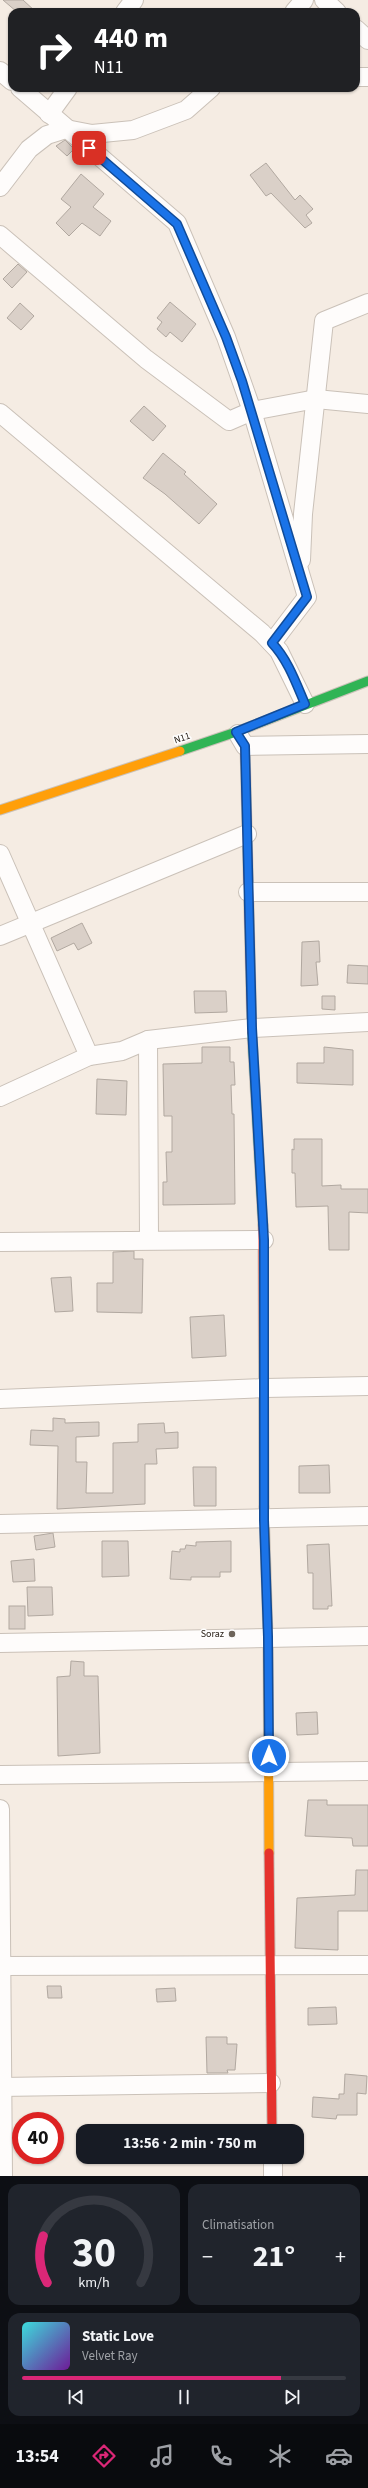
<!DOCTYPE html>
<html lang="fr">
<meta charset="utf-8">
<style>
:root{--surface:#171b24;--page:#20242c;--text:#f1f3f6;--muted:#9ea1a6;--line:#363941;--accent:#db2777}
body{margin:0;font-family:"Source Sans 3",sans-serif;background:var(--page);color:var(--text);height:100vh;display:flex;flex-direction:column;font-size:15px;white-space:nowrap}
*{box-sizing:border-box;margin:0}
p{font-size:13px;color:var(--muted)}
.icon{flex:none;width:22px;height:22px;fill:none;stroke:currentColor;stroke-width:2;stroke-linecap:round;stroke-linejoin:round}
.map{position:relative;height:2176px;overflow:hidden}
.sheet{display:flex;flex-direction:column;gap:8px;padding:8px;background:#0d0f14;flex:1}
.sheet>*{flex:none}
.guide{position:absolute;left:8px;top:8px;width:352px;height:84px;border-radius:12px;box-shadow:0 1px 3px #0004;background:#202124;color:#fff;overflow:hidden}
.speed{position:absolute;left:12px;top:2112px;display:flex;gap:8px;font-size:20px;font-weight:700;text-align:center}
.speed>*{display:grid;place-content:center;width:52px;height:52px;border-radius:50%;background:var(--surface);box-shadow:0 1px 3px #0004;line-height:1}
.speed .limit{border:6px solid #d22;background:#fff;color:#111}
.pin{position:absolute;display:grid;place-items:center;width:34px;height:34px;color:#fff;margin:-17px;border-radius:8px;box-shadow:0 2px 6px #0006}
.me{position:absolute;width:44px;margin:-22px;rotate:0deg;stroke-linejoin:round;filter:drop-shadow(0 0 3px #0008)}
.turn{display:flex;align-items:center;gap:14px;height:84px;padding:0 20px;font-size:18px}
.turn .icon{width:52px;height:52px;stroke-width:2.5}
.turn b{display:block;font-size:28px;line-height:34px}
.big{font-size:30px;font-weight:700;line-height:1.1}
.sheet .card{flex:1;display:flex;flex-direction:column;justify-content:center;gap:6px;min-width:0;padding:0 14px;border-radius:12px;background:var(--page)}
.sheet .dial{align-items:center;gap:0}
.dial svg{height:104px;overflow:visible;fill:none;stroke:var(--line);stroke-width:7;stroke-linecap:round;text-anchor:middle}
.dial text{fill:var(--text);stroke:none}
.song{display:flex;align-items:center;gap:12px}
.cover{width:48px;height:48px;border-radius:6px;background:linear-gradient(135deg,hsl(180 70% 55%),hsl(280 70% 35%))}
.played{height:4px;border-radius:2px;background:linear-gradient(90deg,var(--accent) 80%,var(--line) 80%)}
.keys{display:flex;justify-content:space-around;direction:ltr}
.heat{display:flex;justify-content:space-between;align-items:center;font-size:22px;direction:ltr}
.sheet .tiles{flex:1;display:grid;gap:8px;grid-template-columns:1fr 1fr}
.card:last-child{grid-column:span 2}
.trip{position:absolute;left:76px;top:2124px;width:228px;height:40px;border-radius:12px;background:var(--surface);box-shadow:0 1px 3px #0004;font-weight:700;line-height:40px;text-align:center}
.menu{display:flex;height:64px;justify-content:space-around;align-items:center;background:#090b0e;color:var(--muted)}
.menu .icon{width:28px;height:28px}
.menu .selected{color:var(--accent)}
.menu b{font-size:18px;color:var(--text)}
.map>svg:first-child{display:block}
.building{fill:#dad0c8;stroke:#b1a8a0}
.lines{fill:none;stroke-linecap:round;stroke-linejoin:round}
.street-casing{stroke:#cac1b8;stroke-width:20}
.fast-casing{stroke:#cac1b8;stroke-width:11}
.slow-casing{stroke:#cac1b8;stroke-width:11}
.jam-casing{stroke:#cac1b8;stroke-width:11}
.street{stroke:#fefcfb;stroke-width:18}
.fast{stroke:#30b455;stroke-width:9}
.slow{stroke:#ff9f0a;stroke-width:9}
.jam{stroke:#e5322d;stroke-width:9}
.route-casing{stroke:#114b97;stroke-width:10}
.route{stroke:#1a73e8;stroke-width:7}
.poi-dot{fill:#6d645a;stroke:#fff;stroke-width:1.5}
.labels{text-anchor:middle;dominant-baseline:central;stroke-width:3;stroke-linejoin:round;paint-order:stroke}
.street-label{font-size:10px;fill:#241a11;stroke:#fff}
.poi-label{font-size:10px;fill:#241a11;stroke:#fff;text-anchor:end}
</style>
<div class="map">
<svg width="368" height="2176" viewBox="0 0 368 2176">
<rect width="100%" height="100%" fill="#f5ece3"/>
<g class="building">
<path d="M3,0h20l13,12h-19z"/>
<path d="M65,140l9,9 -7,7 -11,-10z"/>
<path d="M266,163l29,37 5,-5 13,14 -7,6 6,8 -7,5 -34,-35 -5,3 -16,-21z"/>
<path d="M81,174l23,20 -11,13 18,14 -11,15 -18,-13 -13,13 -13,-13 15,-16 -10,-8z"/>
<path d="M18,264l9,8 -15,16 -9,-9z"/>
<path d="M170,302l26,22 -14,18 -12,-10 -4,5 -9,-8 5,-7 -5,-4z"/>
<path d="M20,303l14,13 -13,14 -14,-12z"/>
<path d="M144,406l22,20 -13,15 -23,-20z"/>
<path d="M163,453l23,19 -2,2 33,30 -18,20 -34,-30 -22,-16z"/>
<path d="M82,923l10,20 -14,7 -4,-7 -17,8 -6,-13z"/>
<path d="M319,941l1,21h-4l2,23 -17,1 1,-44z"/>
<path d="M348,965l20,1v18l-21,-1z"/>
<path d="M194,991h32l1,21 -32,1z"/>
<path d="M322,996h13v14l-13,-1z"/>
<path d="M202,1047h28v15h4l1,23h-4l1,29h2l1,90 -72,1v-23h4l-1,-30h6v-36h-8l-1,-52 39,-1z"/>
<path d="M324,1047l29,3v35l-56,-2v-20h27z"/>
<path d="M97,1079l30,2 -1,34 -30,-1z"/>
<path d="M294,1139h28v47l19,-1v4h27v24l-19,-1v38h-20l-1,-44 -32,1 -1,-34h-3v-24l2,1z"/>
<path d="M134,1251v8h9l-1,54 -45,-1v-29h16v-31z"/>
<path d="M71,1277l2,34 -18,1 -4,-34z"/>
<path d="M224,1315l2,41 -34,2 -2,-41z"/>
<path d="M53,1418l12,1v4l34,-1v14l-23,1v25h11l-1,31h27v-50l25,-1v-18l26,-1 1,10 13,-1v16l-22,1 1,15h-12v40l-88,5 1,-63 -28,-1 1,-15 22,1z"/>
<path d="M329,1465l1,28h-31v-27z"/>
<path d="M193,1467h23v39h-22z"/>
<path d="M53,1533l2,14 -19,3 -2,-14z"/>
<path d="M102,1541h26l1,35 -27,1z"/>
<path d="M231,1541v31h-11v5h-29v3l-21,-1 2,-28 8,1v-3h5l1,-4 10,1v-4z"/>
<path d="M329,1544l3,62h-4v3h-15v-36h-5l-1,-28z"/>
<path d="M34,1559l1,22 -22,1 -2,-21z"/>
<path d="M27,1587h25l1,28 -25,1z"/>
<rect x="9" y="1606" width="16" height="23"/>
<path d="M71,1661l13,1v14h14l2,77 -42,3 -1,-79 13,-1z"/>
<path d="M317,1712l1,22 -21,1 -1,-22z"/>
<path d="M308,1800h19v5h41v41h-15l-1,-8 -47,-2z"/>
<path d="M356,1870h12v41h-30v39l-43,-2 2,-50 58,-3z"/>
<path d="M47,1986h14l1,12h-14z"/>
<path d="M175,1988l1,13 -19,1 -1,-13z"/>
<path d="M336,2007l1,17 -29,1v-17z"/>
<path d="M206,2037h21v7h10l-2,26h-8l1,3h-21z"/>
<path d="M345,2074l22,2 -1,18 -9,-1v22h-20l-1,4 -24,-2 1,-20 26,2v-5h5z"/>
</g>
<g class="lines">
<g class="street-casing">
<g id="street">
<path d="M324,0l13,12"/>
<path d="M125,12l9,-12"/>
<path d="M294,12l10,-12"/>
<path d="M356,29l12,11"/>
<path d="M0,71l12,10"/>
<path d="M356,77h12"/>
<path d="M20,88l157,135 49,114 26,74 55,186 -35,46"/>
<path d="M49,114l19,-26"/>
<path d="M0,187l29,-38 18,-14 19,-6 26,5 41,-4 53,-20 25,-22"/>
<path d="M0,235l146,124 83,62 23,-10 64,-12 52,5"/>
<path d="M0,413l262,220 17,18 26,53"/>
<path d="M301,560l2,-46 21,-193 44,-18"/>
<path d="M238,734l7,12 123,-2"/>
<path d="M0,854l89,202"/>
<path d="M248,892h120"/>
<path d="M0,936l247,-102"/>
<path d="M148,1040l1,199"/>
<path d="M0,1097l89,-41 33,-5 26,-11 104,-12 116,-6"/>
<path d="M0,1242l264,-2"/>
<path d="M0,1399l265,-11 103,-2"/>
<path d="M0,1524l368,-8"/>
<path d="M0,1643l368,-7"/>
<path d="M0,1775l368,-4"/>
<path d="M0,1809l3,367"/>
<path d="M0,1966l368,-1"/>
<path d="M0,2087l271,-4"/>
<path d="M273,2157v19"/>
</g>
</g>
<g class="fast-casing">
<g id="fast">
<path d="M180,751l56,-19 132,-51"/>
<path d="M252,1033l11,192"/>
</g>
</g>
<g class="slow-casing">
<g id="slow">
<path d="M0,810l180,-59"/>
<path d="M264,1507l4,130 1,216"/>
</g>
</g>
<g class="jam-casing">
<g id="jam">
<path d="M245,746l7,287"/>
<path d="M263,1225l1,282"/>
<path d="M269,1853l3,278"/>
</g>
</g>
<use href="#street" class="street"/>
<use href="#fast" class="fast"/>
<use href="#slow" class="slow"/>
<use href="#jam" class="jam"/>
</g>
<g class="lines">
<g class="route-casing">
<path id="route" d="M89,148l88,76 49,113 16,44 65,216 -35,46c16,17 24,40 33,61l-69,28 9,14 7,282 12,212v280l4,117 1,119"/>
</g>
<use href="#route" class="route"/>
</g>
<circle class="poi-dot" cx="232" cy="1634" r="4"/>
<g class="labels">
<g class="street-label">
<text transform="translate(182 738) rotate(-18)">N11</text>
</g>
<g class="poi-label">
<text x="224" y="1634">Soraz</text>
</g>
</g>
</svg>
<div class="speed"><div class="limit">40</div></div>
<div class="pin" style="left:89px;top:148px;background:#d93025"><svg class="icon" aria-label="arrive" viewBox="0 0 24 24"><path d="M6 21V4h12l-3 4 3 4H6"/></svg></div>
<svg class="me" style="left:269px;top:1756px" viewBox="-20 -20 40 40"><circle r="17" fill="#1a73e8" stroke="#fff" stroke-width="3"/><path d="M0-11L8 9 0 5-8 9z" fill="#fff"/></svg>
<div class="trip">13:56 · 2 min · 750 m</div>
<div class="guide">
<div class="turn"><svg class="icon" aria-label="right" viewBox="0 0 24 24"><path d="M7 20v-9h11M14 6l5 5-5 5"/></svg><div><b>440 m</b>N11</div></div>
</div>
</div>
<section class="sheet">
<div class="tiles">
<div class="card dial"><svg viewBox="0 0 100 80">
<path d="M14 69A42 42 0 1 1 86 69"/>
<path d="M14 69A42 42 0 0 1 11 33" stroke="#db2777"/>
<text x="50" y="56" font-size="32" font-weight="700">30</text>
<text x="50" y="72" font-size="11">km/h</text>
</svg></div>
<div class="card"><p>Climatisation</p>
<div class="heat"><a>−</a><b class="big">21°</b><a>+</a></div>
</div>
<div class="card">
<div class="song"><i class="cover"></i><div><b>Static Love</b><p>Velvet Ray</p></div></div>
<div class="played"></div>
<div class="keys"><svg class="icon" aria-label="previous" viewBox="0 0 24 24"><path d="M18 5L8 12l10 7zM5 5v14"/></svg><svg class="icon" aria-label="pause" viewBox="0 0 24 24"><path d="M8 5v14M16 5v14"/></svg><svg class="icon" aria-label="next" viewBox="0 0 24 24"><path d="M6 5l10 7-10 7zM19 5v14"/></svg></div>
</div>
</div>
</section>
<nav class="menu">
<b>13:54</b>
<svg class="icon selected" aria-label="directions" viewBox="0 0 24 24"><path d="M12 3l9 9-9 9-9-9zM9 14v-3h6M13 9l2 2-2 2"/></svg>
<svg class="icon" aria-label="music" viewBox="0 0 24 24"><path d="M9 18V5l10-2v13"/><circle cx="6" cy="18" r="3"/><circle cx="16" cy="16" r="3"/></svg>
<svg class="icon" aria-label="phone" viewBox="0 0 24 24"><path d="M5 4h4l2 5-3 2q2 4 5 5l2-3 5 2v4C11 20 4 13 5 4z"/></svg>
<svg class="icon" aria-label="climate" viewBox="0 0 24 24"><path d="M12 3v18M4 7l16 10M4 17L20 7"/></svg>
<svg class="icon" aria-label="car" viewBox="0 0 24 24"><path d="M5 17H2v-5l4-1 3-4h7l3 4 3 1v5h-3M9 17h6M6 11h13"/><circle cx="7" cy="17" r="2"/><circle cx="17" cy="17" r="2"/></svg>
</nav>
